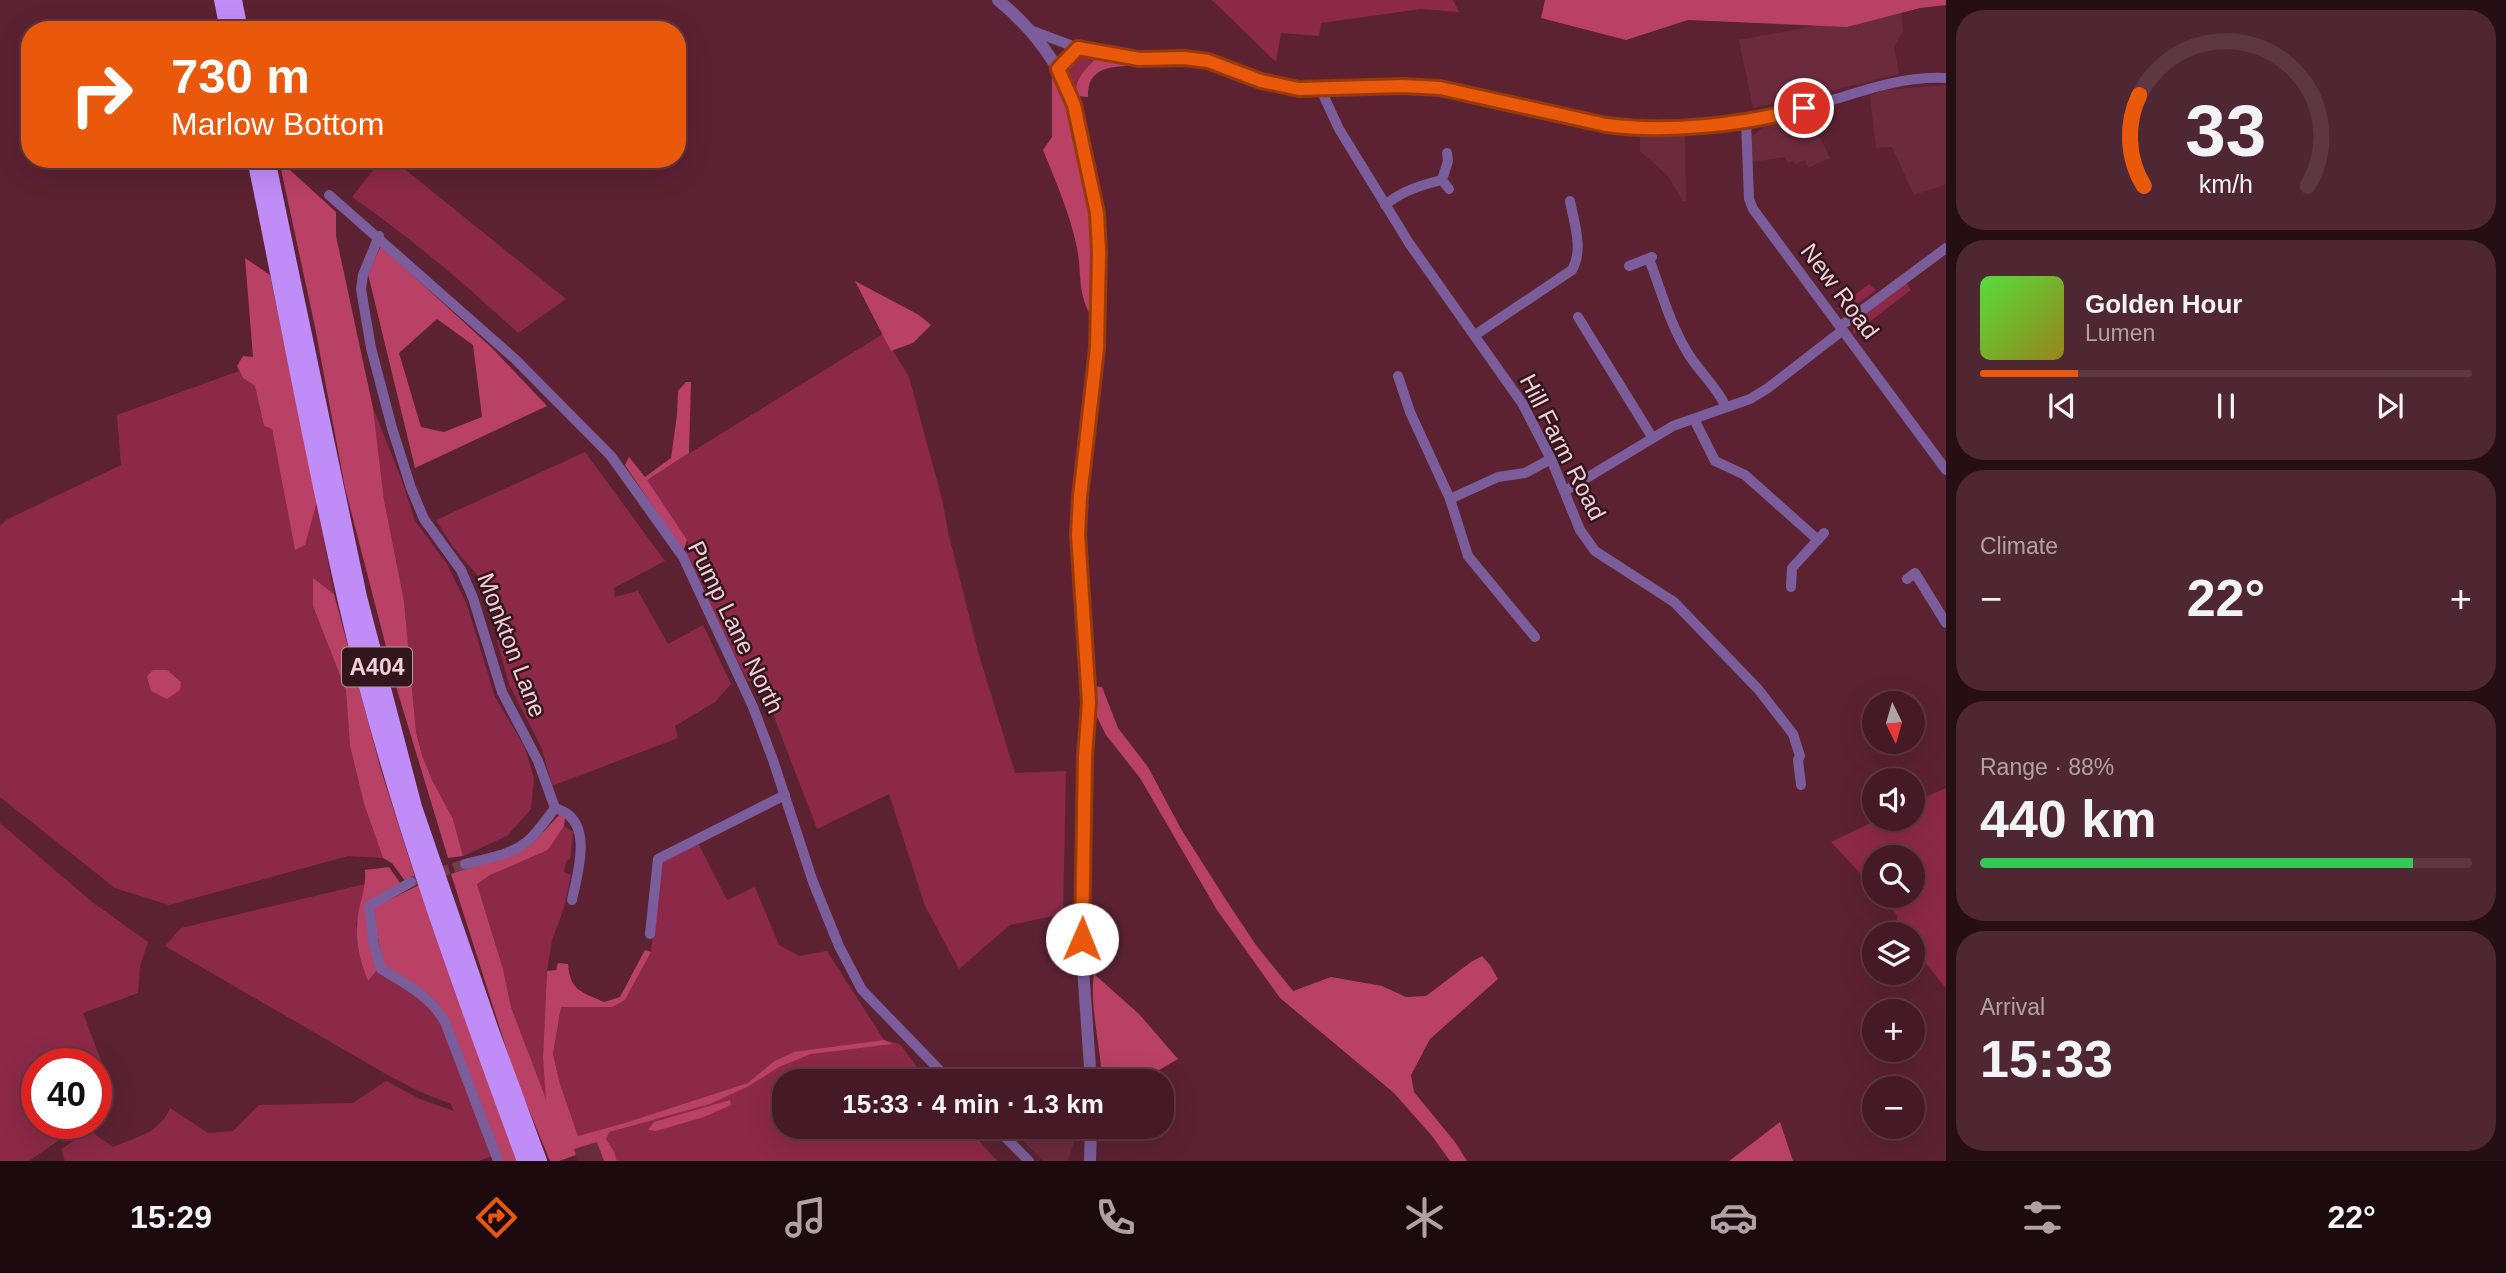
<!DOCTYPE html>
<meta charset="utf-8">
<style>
:root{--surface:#451a26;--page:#4f2732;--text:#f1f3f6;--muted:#b0a1a7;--line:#5d3843;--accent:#ea580c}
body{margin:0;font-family:Arial,sans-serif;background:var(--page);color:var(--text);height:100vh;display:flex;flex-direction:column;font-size:26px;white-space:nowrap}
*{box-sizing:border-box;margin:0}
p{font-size:23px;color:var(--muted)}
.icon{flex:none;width:38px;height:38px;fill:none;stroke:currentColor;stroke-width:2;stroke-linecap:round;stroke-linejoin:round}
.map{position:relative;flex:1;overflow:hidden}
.side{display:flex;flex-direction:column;gap:10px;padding:10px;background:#260e15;width:560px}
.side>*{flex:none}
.guide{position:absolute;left:21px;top:21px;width:665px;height:147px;border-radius:28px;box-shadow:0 7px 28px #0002,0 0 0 2px var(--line);background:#ea580c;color:#fff;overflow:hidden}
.needle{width:46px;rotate:175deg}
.buttons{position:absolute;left:1862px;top:691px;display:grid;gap:14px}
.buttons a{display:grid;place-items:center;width:63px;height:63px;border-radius:50%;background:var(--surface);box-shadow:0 7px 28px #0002,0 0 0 2px var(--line);font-size:35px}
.speed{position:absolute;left:21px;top:1048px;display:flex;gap:14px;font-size:35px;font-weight:700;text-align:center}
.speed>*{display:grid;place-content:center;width:91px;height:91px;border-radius:50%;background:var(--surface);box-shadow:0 7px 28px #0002,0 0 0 2px var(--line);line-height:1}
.speed .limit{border:10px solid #d22;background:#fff;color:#111}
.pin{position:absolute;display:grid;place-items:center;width:60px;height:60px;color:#fff;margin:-30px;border:4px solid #fff;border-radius:50%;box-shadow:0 2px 7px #0007}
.me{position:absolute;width:77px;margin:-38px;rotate:1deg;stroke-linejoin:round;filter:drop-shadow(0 0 5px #0008)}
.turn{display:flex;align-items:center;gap:24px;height:147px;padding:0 35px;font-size:32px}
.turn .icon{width:91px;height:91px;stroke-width:2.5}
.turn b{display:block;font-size:49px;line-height:60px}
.big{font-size:52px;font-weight:600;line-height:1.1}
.side .tile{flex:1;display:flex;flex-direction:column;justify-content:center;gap:10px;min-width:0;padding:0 24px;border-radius:28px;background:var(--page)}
.side .dial{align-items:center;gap:0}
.dial svg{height:182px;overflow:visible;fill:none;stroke:var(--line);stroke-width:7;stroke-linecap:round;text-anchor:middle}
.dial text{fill:var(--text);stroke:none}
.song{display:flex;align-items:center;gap:21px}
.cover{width:84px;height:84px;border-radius:10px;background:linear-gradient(135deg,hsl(110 70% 55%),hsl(50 70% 35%))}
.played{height:7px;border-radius:4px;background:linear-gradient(90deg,var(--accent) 20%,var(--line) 20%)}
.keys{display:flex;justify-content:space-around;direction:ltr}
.heat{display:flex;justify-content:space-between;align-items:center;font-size:38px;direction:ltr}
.charge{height:10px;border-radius:5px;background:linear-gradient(90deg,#34c759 88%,var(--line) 0)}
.trip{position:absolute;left:772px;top:1069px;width:402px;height:70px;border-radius:28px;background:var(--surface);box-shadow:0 7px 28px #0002,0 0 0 2px var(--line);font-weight:600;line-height:70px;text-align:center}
.tabs{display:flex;height:112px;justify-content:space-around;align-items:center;background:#1c0a0f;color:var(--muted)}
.tabs .icon{width:49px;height:49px}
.tabs .selected{color:var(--accent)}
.tabs b{font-size:32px;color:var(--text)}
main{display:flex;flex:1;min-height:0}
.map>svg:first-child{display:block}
.built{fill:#6c2b3d}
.green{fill:#8c2948}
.forest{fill:#b94165;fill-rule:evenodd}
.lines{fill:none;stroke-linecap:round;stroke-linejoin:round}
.minor-tunnel{stroke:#733c4a;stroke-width:10;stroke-dasharray:10 5;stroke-linecap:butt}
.minor{stroke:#7a5d9a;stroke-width:10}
.tertiary{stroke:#7a5d9a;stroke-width:12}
.trunk{stroke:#c08cf7;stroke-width:16}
.route-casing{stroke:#983908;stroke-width:18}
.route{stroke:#ea580c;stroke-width:12}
.labels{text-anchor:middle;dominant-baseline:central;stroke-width:5;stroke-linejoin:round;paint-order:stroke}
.shield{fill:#31171d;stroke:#ba979e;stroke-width:2}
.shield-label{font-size:23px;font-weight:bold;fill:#f4ced5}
.street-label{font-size:24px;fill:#f4ced5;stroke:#31171d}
</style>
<main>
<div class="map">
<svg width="1946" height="1161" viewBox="0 0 1946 1161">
<rect width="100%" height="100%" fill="#5c2232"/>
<g class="built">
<path d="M1900,0l3,31 -9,16 5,27 -89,22 -57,12 -14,-68 127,-24z"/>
<path d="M1946,85v99l-32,11 -22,-48 -16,1 -6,-52 13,-6z"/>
<path d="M1808,113l22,45 -22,10 -3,-8 -10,4 -2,-3 -5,2 -3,-6 -33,5 -1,-25 14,-11z"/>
<path d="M1685,133l1,68h-3l-15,-25 -28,-25v-14z"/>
<path d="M1041,1127h38l-11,34h-25l-20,-20 7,-12z"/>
<path d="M598,1141l6,20h-27l-3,-12z"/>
</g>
<g class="green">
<path d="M1212,0h241l6,12 -38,-3 -100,14 -2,13 -38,-3 -5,29z"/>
<path d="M1087,55l9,3c-10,11 -20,27 -21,38l-9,-30 9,-10z"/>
<path d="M382,159h10l174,140 -48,34c-53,-49 -107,-95 -166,-136z"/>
<path d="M1905,282l6,8 -58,44 2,-15z"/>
<path d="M1869,284l7,6 -27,20 -13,-1z"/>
<path d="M883,334l26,43 34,126 5,29 31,123 36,118 51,-2 -3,143 -53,11 -51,44 -34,-63 -36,-112 -72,35 -57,-149 -12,1 -42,-80 11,-8 -1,-4 -11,2 -19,-39 2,-10 -42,-62z"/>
<path d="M239,371l4,7 12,8 9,40 8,3 23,121 10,-6 12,-42 17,92 -20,-15 -1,27 33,85 4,55 14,58 19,54 -35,-2 -179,49 -54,-17 -115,-91v-271l6,-6 115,-55 -4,-50z"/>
<path d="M373,408l28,70 14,43 32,43 20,41 28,92 30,51 9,30 -3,31 -24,27 -44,20 -10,-37 -21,-39 -10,-25 -6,-24 -12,-130 -20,-101z"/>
<path d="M585,452l80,109 -51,27 1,9 23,-6 30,53 35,-19 28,59 -16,18 -40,24 3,12 -126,48 -10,-37 -33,-65 -12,-43 7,-12 -26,-53 -25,-29 -17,-27z"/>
<path d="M1946,788v200l-33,-40v-14h-11l-5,-7v-12l-16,-19h32v-38h-39v30l-43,-46 48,-23h34v-16z"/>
<path d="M0,823l92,79 56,40 -8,24 -2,27 -55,20 29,77 -1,20 -15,7v-53h-59v60h45l-53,37h-29z"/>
<path d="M564,826l9,6 -3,27 -4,2 -2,11 7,3 -7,33 -12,32 -5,31 -4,87 4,44 -36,-95 -8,-38 -26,-85 12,-9 59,-25z"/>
<path d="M696,839l31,61 28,-13 24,58 20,11 28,-5 57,89 16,4 27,37 -143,1v45h183l30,34h-380l-3,-10 -8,-12 -28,-3 -18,-52 -7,-30 8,-47h51l13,-7 26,-48 11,-92z"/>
<path d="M365,884l-9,41 12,56 9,-11 40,26 21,18 54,142 -13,5h-414l-4,-12 29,-18 23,16c22,-9 48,-15 57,-39l38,25 25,-2 26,-26 94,-2 33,-22 34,18 34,12 -3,-7 -33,-13 -32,-17 -221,-128 16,-18z"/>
</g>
<g class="forest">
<path d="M1545,0h401v5l-26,3 -73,19 -159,-7 -62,20 -85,-22z"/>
<path d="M1096,58l35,4 1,4c-24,0 -45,3 -44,31l-11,-1c-4,-16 9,-27 19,-38z"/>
<path d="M1052,73l20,45 10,65 9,39v94c-14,-24 -9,-42 -14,-68 -7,-34 -21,-66 -34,-98l9,-13z"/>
<path d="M279,160l57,52v24l37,172 11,92 20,101 12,131 6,23 10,25 21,39 10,37 -15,2 -50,-165 -53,-205 -30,-161z"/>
<path d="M381,246l112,103 54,57 -132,62 -47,-194zM437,319l36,26 9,72 -38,15 -23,-5 -22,-74z"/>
<path d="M245,258l25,17 47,227 -12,43 -10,5 -23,-121 -8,-3 -9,-40 -12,-8 -6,-12 6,-10 10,1z"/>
<path d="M855,281l64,34 12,10 -18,18 -22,8z"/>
<path d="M686,382h5l-2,71 -42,27 40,60 -3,9 -6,-5 -53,-79 4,-8 16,20 26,-19 6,-43 1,-24z"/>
<path d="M313,578l21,16 47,176 34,107 -10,4 -13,-18 -9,-5 -19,-54 -14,-58 -4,-55 -33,-85z"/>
<path d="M153,670h14l14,12 -1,8 -13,9 -16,-8 -4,-15z"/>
<path d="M1092,686l10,1 16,41 30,39 33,62 45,71 30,45 37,46 38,-14 51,9 24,11 20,-1 45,-34 11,-6 8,9 8,14 -68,60 -19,36 3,17 41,50 12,19h-17l-18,-25 -38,-43 -114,-95 -63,-88 -77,-132 -34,-43 -12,-24z"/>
<path d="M560,814l5,4 -1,8 -16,24 -58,25 -13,9 26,85 8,38 35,92 -3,-41 4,-87 9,-1 2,-7 10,1c2,27 14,28 36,38l16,-5 25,-47 6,2 -26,48 -13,7h-51l-8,47 7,30 18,52 47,-13 123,-40 25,-21 21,-10 90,-12 9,4 -82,10 -32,13 -32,20 -37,17 -101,28 -3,7 8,12 3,10h-13l-7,-19 -23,7 2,6 -17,6h-9l-35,-85 -64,-202 71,-24 14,-10z"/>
<path d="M389,867l11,16 -34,23 11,64 -9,11c-7,-18 -12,-35 -11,-55 0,-19 10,-37 8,-56z"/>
<path d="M419,885l100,276h-18l-53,-139 -12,-20 -11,-10 -42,-25 -10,-59z"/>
<path d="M1094,974l45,40 39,45 -38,22h-38c-1,-32 -13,-78 -8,-107z"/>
<path d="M730,1100l1,5 -27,12 -48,14 -8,-1 6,-8z"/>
<path d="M1780,1122l13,39h-64z"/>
</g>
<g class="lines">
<path class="minor-tunnel" d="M411,882l54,-18"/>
<g class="minor">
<path d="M1030,30l48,18 28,7 33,4 45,-1 24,3 53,20 38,8 104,-3 37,1 166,38c50,7 122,2 172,-9 56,-13 110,-41 168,-38"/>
<path d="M1058,69l20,-21"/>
<path d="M1320,88l19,41 70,114 113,160 29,56 29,71 15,21 79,51 84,87 35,45 7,22 -2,4 3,25"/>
<path d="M1746,121l3,78 4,10 193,261"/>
<path d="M1447,153l1,8 -6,19 7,9"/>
<path d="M329,195l186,164 96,97 72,101 70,150 20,53 40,122 26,64 23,44 89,92"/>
<path d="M1385,205c17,-14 36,-20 57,-25"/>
<path d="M379,236l-16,39 -2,14 10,59 21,80 19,60 13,31 37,51 12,28 29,94 36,69 17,47"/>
<path d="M1649,259c12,31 20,62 37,91 11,20 30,35 40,57"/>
<path d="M1629,266l23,-9"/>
<path d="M1578,317l74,120"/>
<path d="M1841,326l105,-78"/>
<path d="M1475,335l97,-65c12,-21 2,-47 -2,-69"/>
<path d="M1398,376l12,36 40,87 18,57 67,81"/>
<path d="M1694,419l21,42 30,14 73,65"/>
<path d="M1565,491l108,-65 77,-27 18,-11 75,-58"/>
<path d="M1450,499l48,-22 27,-4 26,-14"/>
<path d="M1907,579l8,-6 31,50"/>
<path d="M1791,587l1,-19 32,-35"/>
<path d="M555,808c40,11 23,63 17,92"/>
<path d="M465,864c23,-6 49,-9 66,-26 9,-9 17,-21 24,-30"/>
<path d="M411,882l-42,24 5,39 7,24c25,15 49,27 64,53l53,139"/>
<path d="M650,934l8,-75 127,-64"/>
<path d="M995,1127l34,34"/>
</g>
<g class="tertiary">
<path d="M998,0c34,28 61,63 76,105l23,108 2,39 -2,96 -19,186 11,168 -4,55 -4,182 10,143"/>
<path d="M1090,1161l1,-34"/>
</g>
<g class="trunk">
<path d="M222,0l6,30"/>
<path d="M234,0l6,30"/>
<path d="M255,159c31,149 58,299 92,447 43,188 111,374 178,555"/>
<path d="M267,159l92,438 55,210 76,221 49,133"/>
</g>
</g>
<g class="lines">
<g class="route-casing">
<path id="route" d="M1082,939l3,-182 4,-55 -11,-168 2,-37 17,-149 2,-96 -2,-39 -23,-108 -16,-36 20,-21 61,11 45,-1 24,3 53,20 38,8 104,-3 37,2 166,37c60,8 140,0 198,-17"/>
</g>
<use href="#route" class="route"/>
</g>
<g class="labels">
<rect class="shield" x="342" y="647.5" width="70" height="39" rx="5"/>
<g class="shield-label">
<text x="377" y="667">A404</text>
</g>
<g class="street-label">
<text transform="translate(1840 291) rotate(53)">New Road</text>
<text transform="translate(1563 447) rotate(63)">Hill Farm Road</text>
<text transform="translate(736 627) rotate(64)">Pump Lane North</text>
<text transform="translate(512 645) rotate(69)">Monkton Lane</text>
</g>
</g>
</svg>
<div class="buttons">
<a><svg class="needle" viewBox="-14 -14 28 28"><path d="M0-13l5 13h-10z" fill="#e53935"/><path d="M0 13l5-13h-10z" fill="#b0a1a7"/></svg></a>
<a><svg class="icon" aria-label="sound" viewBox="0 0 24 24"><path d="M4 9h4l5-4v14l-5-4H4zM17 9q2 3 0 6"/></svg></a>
<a><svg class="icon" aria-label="search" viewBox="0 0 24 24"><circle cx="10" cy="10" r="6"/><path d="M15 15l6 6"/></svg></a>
<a><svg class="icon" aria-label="layers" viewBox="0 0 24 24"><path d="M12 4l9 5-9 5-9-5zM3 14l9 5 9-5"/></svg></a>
<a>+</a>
<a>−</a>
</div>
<div class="speed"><div class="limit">40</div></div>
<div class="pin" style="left:1804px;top:108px;background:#d93025"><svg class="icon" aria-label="arrive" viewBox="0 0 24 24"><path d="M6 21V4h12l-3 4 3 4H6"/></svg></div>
<svg class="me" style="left:1082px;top:939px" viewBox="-20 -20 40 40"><circle r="19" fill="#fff"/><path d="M0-13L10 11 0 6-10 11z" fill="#ea580c"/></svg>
<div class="trip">15:33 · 4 min · 1.3 km</div>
<div class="guide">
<div class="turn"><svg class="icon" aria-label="right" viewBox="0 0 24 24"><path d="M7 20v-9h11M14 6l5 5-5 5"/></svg><div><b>730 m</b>Marlow Bottom</div></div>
</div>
</div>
<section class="side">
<div class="tile dial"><svg viewBox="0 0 100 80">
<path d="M14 69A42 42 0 1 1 86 69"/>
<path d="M14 69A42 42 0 0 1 12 29" stroke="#ea580c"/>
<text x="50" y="56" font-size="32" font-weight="700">33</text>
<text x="50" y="72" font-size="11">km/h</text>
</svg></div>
<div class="tile">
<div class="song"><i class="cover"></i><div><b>Golden Hour</b><p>Lumen</p></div></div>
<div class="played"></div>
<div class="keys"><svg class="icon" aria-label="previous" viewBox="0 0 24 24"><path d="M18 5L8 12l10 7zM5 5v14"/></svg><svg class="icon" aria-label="pause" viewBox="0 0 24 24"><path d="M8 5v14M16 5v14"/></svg><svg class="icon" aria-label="next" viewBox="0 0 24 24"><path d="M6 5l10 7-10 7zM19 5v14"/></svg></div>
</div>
<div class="tile"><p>Climate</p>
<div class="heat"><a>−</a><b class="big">22°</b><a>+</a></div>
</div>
<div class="tile"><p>Range · 88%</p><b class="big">440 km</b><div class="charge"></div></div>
<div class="tile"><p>Arrival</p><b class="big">15:33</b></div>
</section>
</main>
<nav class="tabs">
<b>15:29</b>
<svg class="icon selected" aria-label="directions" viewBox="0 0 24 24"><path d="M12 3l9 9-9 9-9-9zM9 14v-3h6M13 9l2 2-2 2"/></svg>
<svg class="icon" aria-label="music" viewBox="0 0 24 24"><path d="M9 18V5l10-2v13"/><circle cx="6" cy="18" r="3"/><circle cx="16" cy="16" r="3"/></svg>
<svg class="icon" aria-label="phone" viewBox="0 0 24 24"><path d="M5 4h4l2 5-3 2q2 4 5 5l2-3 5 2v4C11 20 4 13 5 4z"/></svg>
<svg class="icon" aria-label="climate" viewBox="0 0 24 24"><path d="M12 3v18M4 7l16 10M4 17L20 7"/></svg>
<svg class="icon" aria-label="car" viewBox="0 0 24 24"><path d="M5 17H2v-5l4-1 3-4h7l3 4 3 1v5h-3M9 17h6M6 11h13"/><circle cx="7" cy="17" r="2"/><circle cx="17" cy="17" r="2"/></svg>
<svg class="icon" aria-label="filters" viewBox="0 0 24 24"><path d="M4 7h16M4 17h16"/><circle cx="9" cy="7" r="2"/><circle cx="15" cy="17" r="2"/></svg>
<b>22°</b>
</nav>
